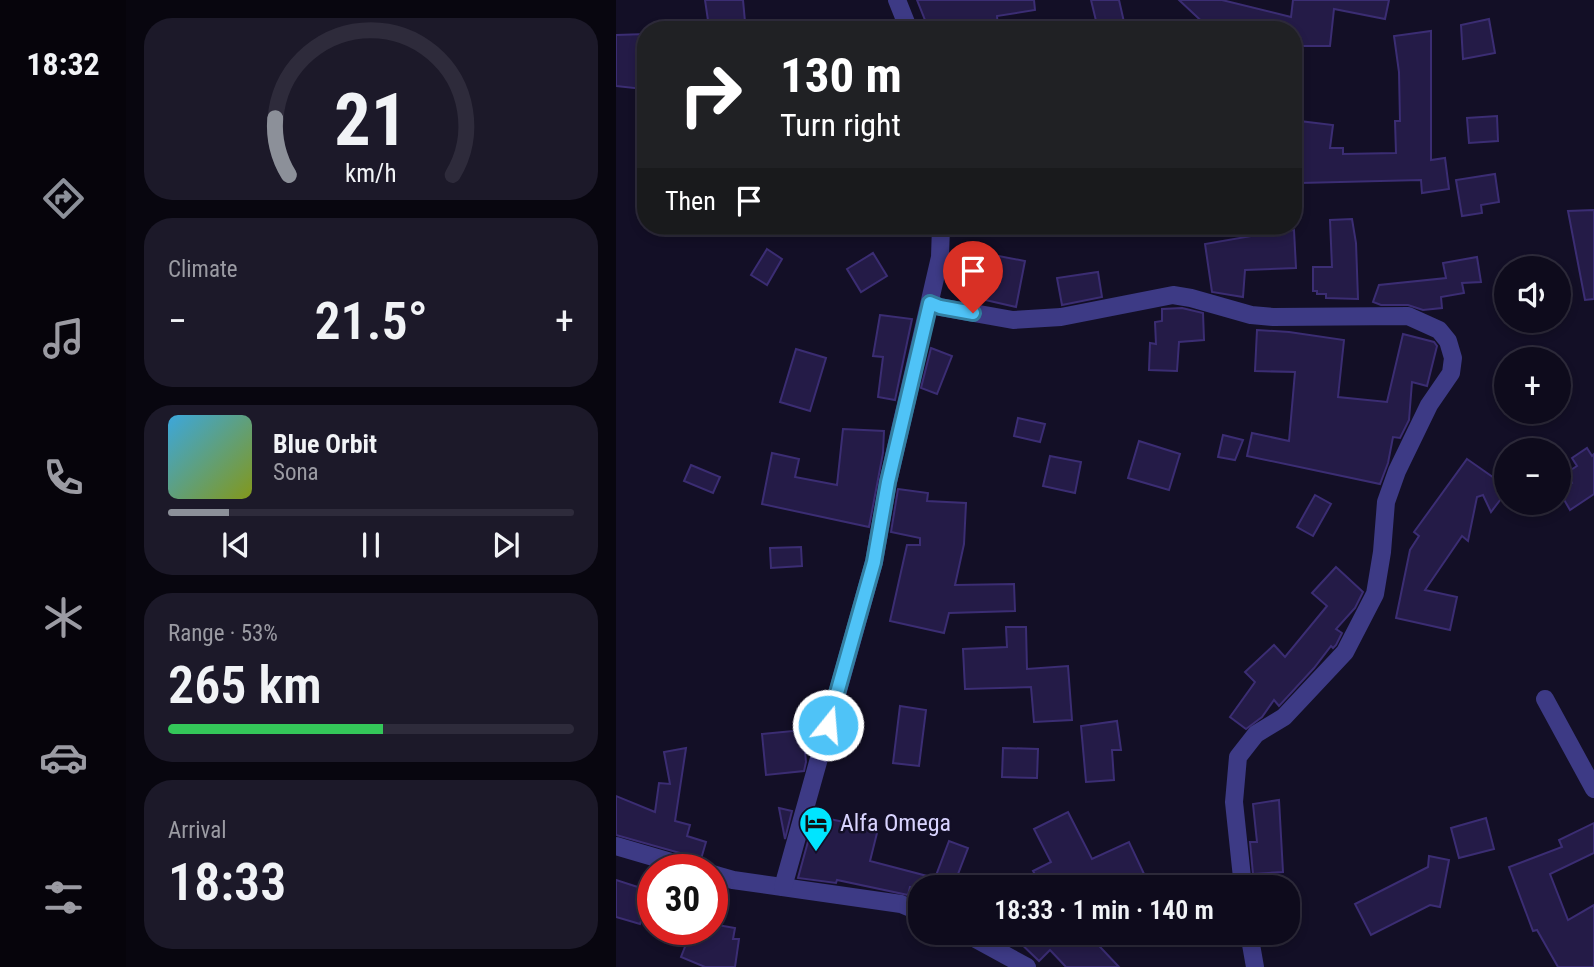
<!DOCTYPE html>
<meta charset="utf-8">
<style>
:root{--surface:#0e0b1c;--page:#1c1929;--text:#f1f3f6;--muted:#9b9ba3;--line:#2e2b3b;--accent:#8c9099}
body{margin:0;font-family:"Roboto Condensed",sans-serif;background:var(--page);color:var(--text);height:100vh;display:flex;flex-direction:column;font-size:26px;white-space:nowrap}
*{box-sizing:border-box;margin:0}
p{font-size:23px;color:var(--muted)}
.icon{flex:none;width:38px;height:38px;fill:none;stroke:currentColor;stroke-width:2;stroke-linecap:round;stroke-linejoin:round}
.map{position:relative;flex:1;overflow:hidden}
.sheet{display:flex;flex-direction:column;gap:18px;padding:18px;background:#08060f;width:490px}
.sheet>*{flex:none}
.guide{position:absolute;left:21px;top:21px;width:665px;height:214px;border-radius:28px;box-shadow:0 4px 10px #0003,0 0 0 2px var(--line);background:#202124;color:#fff;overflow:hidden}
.controls{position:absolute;left:878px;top:256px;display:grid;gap:14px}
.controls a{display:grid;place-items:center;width:77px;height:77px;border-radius:50%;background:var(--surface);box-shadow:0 4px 10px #0003,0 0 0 2px var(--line);font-size:35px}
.speed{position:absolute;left:21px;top:854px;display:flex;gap:14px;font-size:35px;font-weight:700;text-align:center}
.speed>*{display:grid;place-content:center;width:91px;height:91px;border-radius:50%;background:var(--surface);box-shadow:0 4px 10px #0003,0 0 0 2px var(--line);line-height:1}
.speed .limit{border:10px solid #d22;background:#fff;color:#111}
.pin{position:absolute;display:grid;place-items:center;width:60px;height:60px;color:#fff;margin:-72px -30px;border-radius:50% 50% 50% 0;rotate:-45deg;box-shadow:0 0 7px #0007}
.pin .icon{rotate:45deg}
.me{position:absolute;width:77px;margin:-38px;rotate:17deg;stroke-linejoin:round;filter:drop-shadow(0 0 5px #0008)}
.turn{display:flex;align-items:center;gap:24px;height:147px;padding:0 28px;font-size:32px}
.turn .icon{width:91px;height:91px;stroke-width:2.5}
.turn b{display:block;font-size:49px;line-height:60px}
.then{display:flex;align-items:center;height:66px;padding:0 28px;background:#0003;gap:14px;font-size:26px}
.big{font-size:52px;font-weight:600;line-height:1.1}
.sheet .widget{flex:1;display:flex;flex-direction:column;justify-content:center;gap:10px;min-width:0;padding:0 24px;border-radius:28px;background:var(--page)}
.sheet .dial{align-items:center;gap:0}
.dial svg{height:182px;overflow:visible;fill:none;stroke:var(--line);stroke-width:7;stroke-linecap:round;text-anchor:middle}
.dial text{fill:var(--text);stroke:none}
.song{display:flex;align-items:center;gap:21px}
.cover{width:84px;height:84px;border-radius:10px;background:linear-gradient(135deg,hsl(200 70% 55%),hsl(70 70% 35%))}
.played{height:7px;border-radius:4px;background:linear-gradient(90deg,var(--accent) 15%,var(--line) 15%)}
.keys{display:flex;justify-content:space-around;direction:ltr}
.heat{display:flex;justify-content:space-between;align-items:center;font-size:38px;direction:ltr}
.charge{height:10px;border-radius:5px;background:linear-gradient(90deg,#34c759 53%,var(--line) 0)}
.trip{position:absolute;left:292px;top:875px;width:392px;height:70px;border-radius:28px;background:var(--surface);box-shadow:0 4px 10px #0003,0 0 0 2px var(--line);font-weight:600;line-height:70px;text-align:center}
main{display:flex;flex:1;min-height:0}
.tab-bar{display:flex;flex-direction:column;width:126px;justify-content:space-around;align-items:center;background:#06040b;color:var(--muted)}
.tab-bar .icon{width:49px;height:49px}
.tab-bar .active{color:var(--accent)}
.tab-bar b{font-size:32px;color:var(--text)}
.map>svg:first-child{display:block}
.building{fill:#241b47;stroke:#3b2d73;stroke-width:2}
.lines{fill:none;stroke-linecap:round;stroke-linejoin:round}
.street{stroke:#3d3a85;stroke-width:18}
.route-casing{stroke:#337fa1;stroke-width:18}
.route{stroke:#4fc3f7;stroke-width:12}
.labels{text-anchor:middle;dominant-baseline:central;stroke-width:5;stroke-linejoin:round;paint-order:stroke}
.poi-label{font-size:24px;fill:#d9d4ff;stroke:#130f26;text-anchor:start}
</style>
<main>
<nav class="tab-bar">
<b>18:32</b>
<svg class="icon active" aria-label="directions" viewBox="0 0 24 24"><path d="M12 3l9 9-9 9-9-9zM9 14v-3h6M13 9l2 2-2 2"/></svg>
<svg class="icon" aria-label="music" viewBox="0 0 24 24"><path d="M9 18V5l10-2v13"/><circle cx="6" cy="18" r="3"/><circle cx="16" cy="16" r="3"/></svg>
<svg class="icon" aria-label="phone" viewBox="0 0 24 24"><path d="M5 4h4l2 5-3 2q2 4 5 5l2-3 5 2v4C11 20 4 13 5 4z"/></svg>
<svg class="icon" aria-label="climate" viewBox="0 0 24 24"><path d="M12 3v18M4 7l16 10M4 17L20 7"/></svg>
<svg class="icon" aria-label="car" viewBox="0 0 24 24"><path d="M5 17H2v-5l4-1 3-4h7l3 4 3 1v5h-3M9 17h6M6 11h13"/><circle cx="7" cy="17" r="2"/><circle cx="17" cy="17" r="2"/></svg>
<svg class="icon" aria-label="filters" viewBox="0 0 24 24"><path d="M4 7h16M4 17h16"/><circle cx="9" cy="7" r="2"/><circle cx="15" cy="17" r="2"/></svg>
</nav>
<section class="sheet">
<div class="widget dial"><svg viewBox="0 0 100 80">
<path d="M14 69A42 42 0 1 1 86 69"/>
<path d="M14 69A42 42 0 0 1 8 44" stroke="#8c9099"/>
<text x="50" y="56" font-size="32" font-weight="700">21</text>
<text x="50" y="72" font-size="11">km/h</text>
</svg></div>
<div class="widget"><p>Climate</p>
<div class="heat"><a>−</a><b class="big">21.5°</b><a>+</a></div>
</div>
<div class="widget">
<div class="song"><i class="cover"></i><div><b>Blue Orbit</b><p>Sona</p></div></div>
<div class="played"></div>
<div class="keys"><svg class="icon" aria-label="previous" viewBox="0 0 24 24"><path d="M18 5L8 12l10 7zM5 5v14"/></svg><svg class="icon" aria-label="pause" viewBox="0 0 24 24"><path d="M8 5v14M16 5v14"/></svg><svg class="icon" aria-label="next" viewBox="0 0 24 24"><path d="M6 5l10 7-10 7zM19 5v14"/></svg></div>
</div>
<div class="widget"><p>Range · 53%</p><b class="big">265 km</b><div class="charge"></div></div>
<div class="widget"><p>Arrival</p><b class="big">18:33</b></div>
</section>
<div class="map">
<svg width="978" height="967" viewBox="0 0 978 967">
<rect width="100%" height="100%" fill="#130f26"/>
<g class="building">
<path d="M89,0h38l2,22 -36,5z"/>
<path d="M301,0h117l1,10 -38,6 1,11 -19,3h-50z"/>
<path d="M475,0h28l5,22 -26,7z"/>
<path d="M563,0h43l69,17 2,-17h96l-4,19 -51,-10 -4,37h-37v-16h-82z"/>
<path d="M873,19l6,34 -32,6 -2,-34z"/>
<path d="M815,31v129l14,-2 4,31 -27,4 -1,-13 -121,3 -1,-62 34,4 -3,23h13v6l53,-1 -1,-32h5l-1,-49 -5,-36z"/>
<path d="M30,34l-3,55 -27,-3v-51z"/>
<path d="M881,116l1,25 -29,2 -2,-25z"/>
<path d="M879,174l4,28 -18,3 1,8 -20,3 -6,-36z"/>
<path d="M978,210v89l-9,1 -17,-89z"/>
<path d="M736,219l4,24 2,56 -32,-1v-4h-9v-3h-4v-24h19l-2,-47z"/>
<path d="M678,230l2,38 -51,2 -2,27 -31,-5 -7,-48 58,-10 -1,-3z"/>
<path d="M151,249l15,10 -15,26 -16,-10z"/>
<path d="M257,253l14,23 -26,16 -14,-23z"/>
<path d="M372,254l37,7 -9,46 -35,-8 6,-28h-3z"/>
<path d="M861,257l4,25 -19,1 2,10 -23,4 1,11 -19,2 -15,-5h-27l-8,-3 6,-17 67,-7 -3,-15z"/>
<path d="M482,272l4,25 -40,8 -5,-27z"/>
<path d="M566,308l21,5 1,27 -25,2 -2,29 -28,-1 1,-27 6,1 -1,-22 7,-1v-12z"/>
<path d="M264,315l32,4 -17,81 -17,-3 5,-40 -10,-1z"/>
<path d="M641,330l32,2 55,8 -6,57 49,5 16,-68 31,8 3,4 -10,40 -15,-4 -3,38 -9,18 -7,-1 -5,26 -8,21 -133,-28 5,-23 37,8 6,-69 -40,-1z"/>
<path d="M315,348l21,8 -15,38 -16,-6z"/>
<path d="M180,349l30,9 -16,53 -30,-9z"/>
<path d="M402,418l27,6 -5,18 -26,-6z"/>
<path d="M227,429l41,2 -1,22 -14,74 -107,-23 10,-51 27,6 -4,18 42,8z"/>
<path d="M607,435l20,5 -8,20 -17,-3z"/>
<path d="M523,441l41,13 -11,36 -41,-12z"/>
<path d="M971,448l5,8 2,-2v40l-24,16 -11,-19 13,-8 -6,-10 11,-7 -5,-8z"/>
<path d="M434,456l31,6 -6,31 -32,-7z"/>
<path d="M851,459l40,28v4l-16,21 -8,-17 -6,2 -9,44 -6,-5 -37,54 32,7 -7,33 -54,-12 14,-68 9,-14 -5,-4z"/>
<path d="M75,465l29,12 -7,16 -29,-12z"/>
<path d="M282,489l30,4 -1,8 39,2 -2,41 -9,41 59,-1 1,27 -66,2 -5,20 -54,-12 17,-76h13v-7l-29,-6z"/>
<path d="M699,495l16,9 -18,32 -16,-9z"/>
<path d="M185,547l1,19 -31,2 -1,-20z"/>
<path d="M720,567l27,25 -8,16 -19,21 6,4 -6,12 -3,3 -2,-2 -17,22 -35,38 -5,-6 -12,17 -16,12 -16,-12 25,-35 -10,-10 29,-27 11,12 42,-51 -15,-13z"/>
<path d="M390,627h20l1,42 41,-3 4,54 -38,2 -3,-35 -66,2 -2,-40 44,-2z"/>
<path d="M284,706l26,4 -7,56 -26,-3z"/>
<path d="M501,721l4,29h-9l2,30 -28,2 -5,-56z"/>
<path d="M187,730l3,32 -2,9 -38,4 -4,-41z"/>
<path d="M70,748l-11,73 15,4 -3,11 19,6 -5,17 -85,-24v-39l39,16 4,-29 11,1 -6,-32z"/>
<path d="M387,748l35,1 -1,29 -35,-1z"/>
<path d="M663,800l4,72 -30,2 -3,-32h7l-4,-38z"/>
<path d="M163,808l13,3 -7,28z"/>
<path d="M452,812l24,47 37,-17 16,34 -24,11h-79l-9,-16 18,-9 -17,-33z"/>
<path d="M199,816l63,13 -8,32 65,17 14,-37 19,7 -15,39h-43l-2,8 -71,-15 -1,3 -38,-5z"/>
<path d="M870,818l8,31 -35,9 -8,-30z"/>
<path d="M978,823v30l-44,21 18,46 26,-15v62h-36l-21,-37 -4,1 -24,-64 53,-20 -3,-7z"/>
<path d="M813,856l20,4 -9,47 -10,-2 -59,30 -16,-31 73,-37z"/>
<path d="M0,880l34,11 -10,33 -24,-7z"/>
<path d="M96,924l23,4 -2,11h6l-4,28h-30l-24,-10 11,-28h20z"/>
<path d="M394,933h57l6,7 8,-7h6l32,34h-53l-16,-17 -11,11z"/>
</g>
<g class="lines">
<g class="street">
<path d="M281,0l12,30"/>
<path d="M314,303l10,4 73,13 48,-3 112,-22 18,3 60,17 22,2 135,-1 31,14 9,11 5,17 -2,15 -22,32 -32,66 -11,31 -4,50 -7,42 -30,58 -61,65 -28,17 -18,23 -4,45 9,85"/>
<path d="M929,699l49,90"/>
<path d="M0,846l82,24"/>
<path d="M96,874l21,6 168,24 19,8"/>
<path d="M167,887l91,-325 14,-80 52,-225 1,-31"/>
<path d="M349,933l62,34"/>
<path d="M633,933l6,34"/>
</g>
</g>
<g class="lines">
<g class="route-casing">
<path id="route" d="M212,725l46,-163 14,-80 42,-179 10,4 33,6"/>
</g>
<use href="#route" class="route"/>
</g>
<defs>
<g id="hotel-pin" transform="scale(1.75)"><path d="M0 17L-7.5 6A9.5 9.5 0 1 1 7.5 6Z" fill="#00e5ff" stroke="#130f26"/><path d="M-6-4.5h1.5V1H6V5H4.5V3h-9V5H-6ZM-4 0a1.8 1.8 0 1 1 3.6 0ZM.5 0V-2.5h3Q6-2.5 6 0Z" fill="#111"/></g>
</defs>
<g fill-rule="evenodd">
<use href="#hotel-pin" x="200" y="823"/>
</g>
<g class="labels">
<g class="poi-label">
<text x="224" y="823">Alfa Omega</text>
</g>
</g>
</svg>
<div class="controls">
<a><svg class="icon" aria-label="sound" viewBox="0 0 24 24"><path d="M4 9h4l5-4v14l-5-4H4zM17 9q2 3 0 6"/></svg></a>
<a>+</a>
<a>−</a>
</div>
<div class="speed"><div class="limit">30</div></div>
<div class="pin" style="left:357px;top:313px;background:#d93025"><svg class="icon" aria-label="arrive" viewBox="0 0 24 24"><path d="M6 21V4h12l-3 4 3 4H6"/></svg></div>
<svg class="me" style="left:212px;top:725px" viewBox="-20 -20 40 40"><circle r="17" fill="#4fc3f7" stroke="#fff" stroke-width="3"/><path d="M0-11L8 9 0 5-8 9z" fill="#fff"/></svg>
<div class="trip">18:33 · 1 min · 140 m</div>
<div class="guide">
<div class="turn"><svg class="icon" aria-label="right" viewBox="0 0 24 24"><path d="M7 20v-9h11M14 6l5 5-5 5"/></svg><div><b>130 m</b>Turn right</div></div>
<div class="then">Then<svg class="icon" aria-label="arrive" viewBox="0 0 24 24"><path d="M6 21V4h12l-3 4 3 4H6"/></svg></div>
</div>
</div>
</main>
